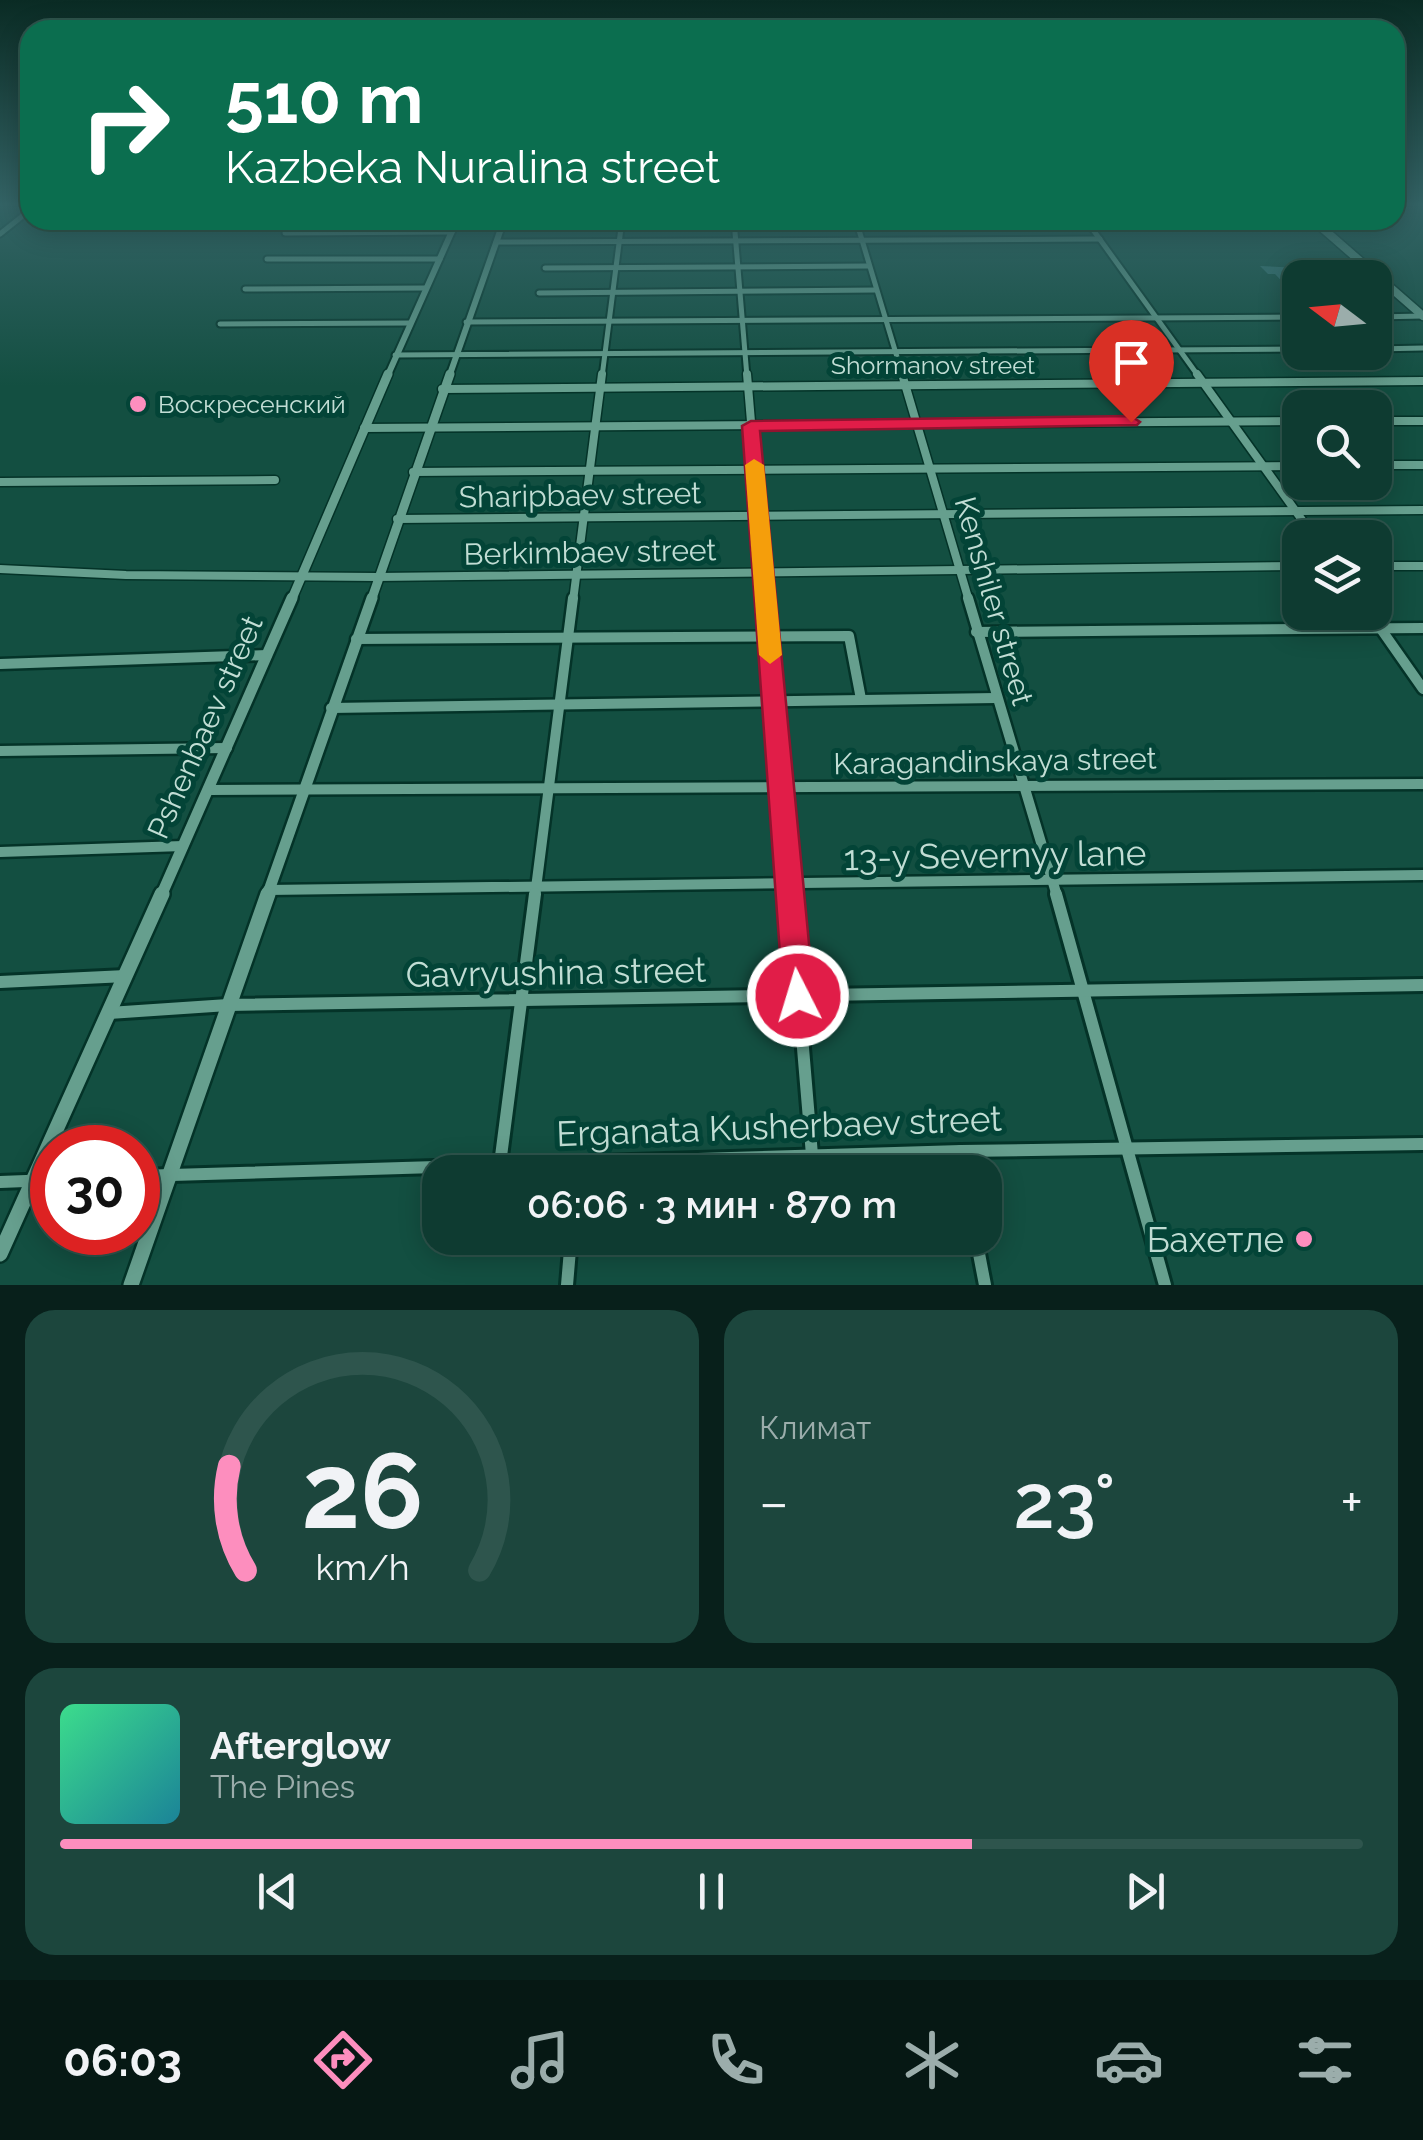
<!DOCTYPE html>
<html lang="ru">
<meta charset="utf-8">
<style>
:root{--surface:#0e3b31;--page:#1c463d;--text:#f1f3f6;--muted:#9badab;--line:#2e554d;--accent:#fd8ebe}
body{margin:0;font-family:Raleway,sans-serif;background:var(--page);color:var(--text);height:100vh;display:flex;flex-direction:column;font-size:38px;white-space:nowrap}
*{box-sizing:border-box;margin:0}
p{font-size:32px;color:var(--muted)}
.icon{flex:none;width:55px;height:55px;fill:none;stroke:currentColor;stroke-width:2;stroke-linecap:round;stroke-linejoin:round}
.map{position:relative;height:1285px;overflow:hidden}
.drawer{display:flex;flex-direction:column;gap:25px;padding:25px;background:#08201b;flex:1}
.drawer>*{flex:none}
.guide{position:absolute;left:20px;top:20px;width:1385px;height:210px;border-radius:30px;box-shadow:0 5px 25px #0003,0 0 0 2px var(--line);background:#0b6e4f;color:#fff;overflow:hidden}
.needle{width:65px;rotate:286deg}
.tools{position:absolute;left:1282px;top:260px;display:grid;gap:20px}
.tools a{display:grid;place-items:center;width:110px;height:110px;border-radius:20px;background:var(--surface);box-shadow:0 5px 25px #0003,0 0 0 2px var(--line);font-size:50px}
.speed{position:absolute;left:30px;top:1125px;display:flex;gap:20px;font-size:50px;font-weight:700;text-align:center}
.speed>*{display:grid;place-content:center;width:130px;height:130px;border-radius:50%;background:var(--surface);box-shadow:0 5px 25px #0003,0 0 0 2px var(--line);line-height:1}
.speed .limit{border:15px solid #d22;background:#fff;color:#111}
.pin{position:absolute;display:grid;place-items:center;width:85px;height:85px;color:#fff;margin:-102px -42px;border-radius:50% 50% 50% 0;rotate:-45deg;box-shadow:0 0 10px #0007}
.pin .icon{rotate:45deg}
.me{position:absolute;width:110px;margin:-55px;rotate:355deg;stroke-linejoin:round;filter:drop-shadow(0 0 8px #0008)}
.turn{display:flex;align-items:center;gap:35px;height:210px;padding:0 40px;font-size:45px}
.turn .icon{width:130px;height:130px;stroke-width:2.5}
.turn b{display:block;font-size:70px;line-height:85px}
.big{font-size:75px;font-weight:600;line-height:1.1}
.drawer .widget{flex:1;display:flex;flex-direction:column;justify-content:center;gap:15px;min-width:0;padding:0 35px;border-radius:30px;background:var(--page)}
.drawer .dial{align-items:center;gap:0}
.dial svg{height:260px;overflow:visible;fill:none;stroke:var(--line);stroke-width:7;stroke-linecap:round;text-anchor:middle}
.dial text{fill:var(--text);stroke:none}
.song{display:flex;align-items:center;gap:30px}
.cover{width:120px;height:120px;border-radius:15px;background:linear-gradient(135deg,hsl(150 70% 55%),hsl(190 70% 35%))}
.played{height:10px;border-radius:5px;background:linear-gradient(90deg,var(--accent) 70%,var(--line) 70%)}
.keys{display:flex;justify-content:space-around;direction:ltr}
.heat{display:flex;justify-content:space-between;align-items:center;font-size:55px;direction:ltr}
.drawer .tiles{flex:1;display:grid;gap:25px;grid-template-columns:1fr 1fr}
.widget:last-child{grid-column:span 2}
.trip{position:absolute;left:422px;top:1155px;width:580px;height:100px;border-radius:30px;background:var(--surface);box-shadow:0 5px 25px #0003,0 0 0 2px var(--line);font-weight:600;line-height:100px;text-align:center}
.tabs{display:flex;height:160px;justify-content:space-around;align-items:center;background:#061814;color:var(--muted)}
.tabs .icon{width:70px;height:70px}
.tabs .selected{color:var(--accent)}
.tabs b{font-size:45px;color:var(--text)}
.map>svg:first-child{display:block}
.building{fill:#387776}
.lines{fill:none;stroke-linecap:round;stroke-linejoin:round}
.minor-far3-casing{stroke:#043328;stroke-width:9}
.minor-far2-casing{stroke:#043328;stroke-width:11}
.minor-far1-casing{stroke:#043328;stroke-width:15}
.minor-casing{stroke:#043328;stroke-width:18}
.tertiary-far3-casing{stroke:#043328;stroke-width:10}
.tertiary-far2-casing{stroke:#043328;stroke-width:12}
.tertiary-far1-casing{stroke:#043328;stroke-width:16}
.tertiary-casing{stroke:#043328;stroke-width:20}
.secondary-casing{stroke:#043328;stroke-width:11}
.minor-far3{stroke:#669f8e;stroke-width:5}
.minor-far2{stroke:#669f8e;stroke-width:8}
.minor-far1{stroke:#669f8e;stroke-width:10}
.minor{stroke:#669f8e;stroke-width:12}
.tertiary-far3{stroke:#669f8e;stroke-width:6}
.tertiary-far2{stroke:#669f8e;stroke-width:9}
.tertiary-far1{stroke:#669f8e;stroke-width:11}
.tertiary{stroke:#669f8e;stroke-width:15}
.secondary{stroke:#669f8e;stroke-width:8}
.route{fill:#e11d48;stroke:#92132f;stroke-width:2.5}
.slow{fill:#f59e0b}
.poi-dot{fill:#fd8ebe;stroke:#034437;stroke-width:4}
.labels{text-anchor:middle;dominant-baseline:central;stroke-width:10;stroke-linejoin:round;paint-order:stroke}
.far-street-label{font-size:25px;fill:#c1ddd4;stroke:#034437}
.far-poi-label{font-size:25px;fill:#c1ddd4;stroke:#034437;text-anchor:start}
.street-label{font-size:30px;fill:#c1ddd4;stroke:#034437}
.near-street-label{font-size:35px;fill:#c1ddd4;stroke:#034437}
.near-poi-label{font-size:35px;fill:#c1ddd4;stroke:#034437;text-anchor:end}
</style>
<div class="map">
<svg width="1423" height="1285" viewBox="0 0 1423 1285">
<rect width="100%" height="100%" fill="#134f41"/>
<path class="building" d="M1260,266l40,2 8,8h-8v15h-9l-16,-17h-7z"/>
<g class="lines">
<g class="minor-far3-casing">
<g id="minor-far3">
<path d="M504,220h13"/>
<path d="M734,220l13,157"/>
<path d="M856,220l47,157"/>
<path d="M1086,220l113,157"/>
<path d="M285,233l167,-1"/>
<path d="M0,234l30,-24"/>
<path d="M496,242l604,-3"/>
<path d="M267,259h173"/>
<path d="M545,268l323,-2"/>
<path d="M245,289l181,-1"/>
<path d="M539,293l337,-3"/>
<path d="M1375,317l48,-1"/>
<path d="M466,322l834,-5"/>
<path d="M220,324l191,-1"/>
<path d="M1375,349l48,-1"/>
<path d="M395,355l905,-6"/>
<path d="M602,377l20,-157"/>
</g>
</g>
<g class="minor-far2-casing">
<g id="minor-far2">
<path d="M747,374l19,227"/>
<path d="M902,374l67,227"/>
<path d="M1197,374l118,164"/>
<path d="M442,389l981,-8"/>
<path d="M1375,421h48"/>
<path d="M364,428l936,-7"/>
<path d="M1375,465h48"/>
<path d="M413,472l887,-6"/>
<path d="M0,482l275,-2"/>
<path d="M397,519l1026,-9"/>
<path d="M1375,566h48"/>
<path d="M0,569l126,6 251,2 923,-11"/>
<path d="M573,601l29,-227"/>
</g>
</g>
<g class="minor-far1-casing">
<g id="minor-far1">
<path d="M766,598l24,298"/>
<path d="M968,598l89,298"/>
<path d="M1369,612l54,77"/>
<path d="M976,632l447,-4"/>
<path d="M356,639l493,-3 12,63"/>
<path d="M0,664l267,-9"/>
<path d="M331,708l665,-10"/>
<path d="M0,751l227,-3"/>
<path d="M208,790l1215,-6"/>
<path d="M0,852l183,-6"/>
<path d="M268,890l1155,-15"/>
<path d="M535,896l38,-298"/>
</g>
</g>
<g class="minor-casing">
<g id="minor">
<path d="M790,894l22,261"/>
<path d="M1056,894l109,391"/>
<path d="M0,982l126,-6"/>
<path d="M109,1013l119,-8 1195,-20"/>
<path d="M961,1151l4,21"/>
<path d="M500,1164l35,-270"/>
<path d="M138,1176l823,-25 462,-7"/>
<path d="M0,1182l52,-2"/>
<path d="M976,1238l9,47"/>
<path d="M567,1285l4,-47"/>
</g>
</g>
<g class="tertiary-far3-casing">
<g id="tertiary-far3">
<path d="M387,377l70,-157"/>
<path d="M449,377l55,-157"/>
</g>
</g>
<g class="tertiary-far2-casing">
<g id="tertiary-far2">
<path d="M291,601l97,-227"/>
<path d="M371,601l79,-227"/>
</g>
</g>
<g class="tertiary-far1-casing">
<g id="tertiary-far1">
<path d="M161,896l131,-298"/>
<path d="M267,896l105,-298"/>
</g>
</g>
<g class="tertiary-casing">
<g id="tertiary">
<path d="M0,1254l162,-360"/>
<path d="M131,1285l137,-391"/>
</g>
</g>
<g class="secondary-casing">
<path id="secondary" d="M1313,220l110,96"/>
</g>
<use href="#minor-far3" class="minor-far3"/>
<use href="#minor-far2" class="minor-far2"/>
<use href="#minor-far1" class="minor-far1"/>
<use href="#minor" class="minor"/>
<use href="#tertiary-far3" class="tertiary-far3"/>
<use href="#tertiary-far2" class="tertiary-far2"/>
<use href="#tertiary-far1" class="tertiary-far1"/>
<use href="#tertiary" class="tertiary"/>
<use href="#secondary" class="secondary"/>
</g>
<linearGradient id="sky" x2="0" y2="1"><stop stop-color="#0a2b24"/><stop offset="0.53" stop-color="#336365"/><stop offset="1" stop-color="#336365" stop-opacity="0"/></linearGradient>
<rect width="1423" height="386" fill="url(#sky)"/>
<path class="route" d="M1131,416l9,6 -3,3 -377,6 54,565 -5,11 -11,5 -10,-5 -5,-11 -41,-570 9,-5z"/>
<path class="slow" d="M754,459l10,6 18,190 -12,9 -11,-9 -14,-190z"/>
<g class="poi-dot">
<circle cx="138" cy="404" r="10"/>
<circle cx="1304" cy="1239" r="10"/>
</g>
<g class="labels">
<g class="far-street-label">
<text x="933" y="365">Shormanov street</text>
</g>
<g class="far-poi-label">
<text x="158" y="404">Воскресенский</text>
</g>
<g class="street-label">
<text transform="translate(580 495) rotate(-1)">Sharipbaev street</text>
<text transform="translate(590 552) rotate(-1)">Berkimbaev street</text>
<text transform="translate(994 601) rotate(74)">Kenshiler street</text>
<text transform="translate(205 727) rotate(-66)">Pshenbaev street</text>
<text transform="translate(995 761) rotate(-1)">Karagandinskaya street</text>
</g>
<g class="near-street-label">
<text transform="translate(995 855) rotate(-1)">13-y Severnyy lane</text>
<text transform="translate(556 972) rotate(-1)">Gavryushina street</text>
<text transform="translate(779 1126) rotate(-2)">Erganata Kusherbaev street</text>
</g>
<g class="near-poi-label">
<text x="1284" y="1239">Бахетле</text>
</g>
</g>
</svg>
<div class="tools">
<a><svg class="needle" viewBox="-14 -14 28 28"><path d="M0-13l5 13h-10z" fill="#e53935"/><path d="M0 13l5-13h-10z" fill="#9badab"/></svg></a>
<a><svg class="icon" aria-label="search" viewBox="0 0 24 24"><circle cx="10" cy="10" r="6"/><path d="M15 15l6 6"/></svg></a>
<a><svg class="icon" aria-label="layers" viewBox="0 0 24 24"><path d="M12 4l9 5-9 5-9-5zM3 14l9 5 9-5"/></svg></a>
</div>
<div class="speed"><div class="limit">30</div></div>
<div class="pin" style="left:1131px;top:422px;background:#d93025"><svg class="icon" aria-label="arrive" viewBox="0 0 24 24"><path d="M6 21V4h12l-3 4 3 4H6"/></svg></div>
<svg class="me" style="left:798px;top:996px" viewBox="-20 -20 40 40"><circle r="17" fill="#e11d48" stroke="#fff" stroke-width="3"/><path d="M0-11L8 9 0 5-8 9z" fill="#fff"/></svg>
<div class="trip">06:06 · 3 мин · 870 m</div>
<div class="guide">
<div class="turn"><svg class="icon" aria-label="right" viewBox="0 0 24 24"><path d="M7 20v-9h11M14 6l5 5-5 5"/></svg><div><b>510 m</b>Kazbeka Nuralina street</div></div>
</div>
</div>
<section class="drawer">
<div class="tiles">
<div class="widget dial"><svg viewBox="0 0 100 80">
<path d="M14 69A42 42 0 1 1 86 69"/>
<path d="M14 69A42 42 0 0 1 9 37" stroke="#fd8ebe"/>
<text x="50" y="56" font-size="32" font-weight="700">26</text>
<text x="50" y="72" font-size="11">km/h</text>
</svg></div>
<div class="widget"><p>Климат</p>
<div class="heat"><a>−</a><b class="big">23°</b><a>+</a></div>
</div>
<div class="widget">
<div class="song"><i class="cover"></i><div><b>Afterglow</b><p>The Pines</p></div></div>
<div class="played"></div>
<div class="keys"><svg class="icon" aria-label="previous" viewBox="0 0 24 24"><path d="M18 5L8 12l10 7zM5 5v14"/></svg><svg class="icon" aria-label="pause" viewBox="0 0 24 24"><path d="M8 5v14M16 5v14"/></svg><svg class="icon" aria-label="next" viewBox="0 0 24 24"><path d="M6 5l10 7-10 7zM19 5v14"/></svg></div>
</div>
</div>
</section>
<nav class="tabs">
<b>06:03</b>
<svg class="icon selected" aria-label="directions" viewBox="0 0 24 24"><path d="M12 3l9 9-9 9-9-9zM9 14v-3h6M13 9l2 2-2 2"/></svg>
<svg class="icon" aria-label="music" viewBox="0 0 24 24"><path d="M9 18V5l10-2v13"/><circle cx="6" cy="18" r="3"/><circle cx="16" cy="16" r="3"/></svg>
<svg class="icon" aria-label="phone" viewBox="0 0 24 24"><path d="M5 4h4l2 5-3 2q2 4 5 5l2-3 5 2v4C11 20 4 13 5 4z"/></svg>
<svg class="icon" aria-label="climate" viewBox="0 0 24 24"><path d="M12 3v18M4 7l16 10M4 17L20 7"/></svg>
<svg class="icon" aria-label="car" viewBox="0 0 24 24"><path d="M5 17H2v-5l4-1 3-4h7l3 4 3 1v5h-3M9 17h6M6 11h13"/><circle cx="7" cy="17" r="2"/><circle cx="17" cy="17" r="2"/></svg>
<svg class="icon" aria-label="filters" viewBox="0 0 24 24"><path d="M4 7h16M4 17h16"/><circle cx="9" cy="7" r="2"/><circle cx="15" cy="17" r="2"/></svg>
</nav>
